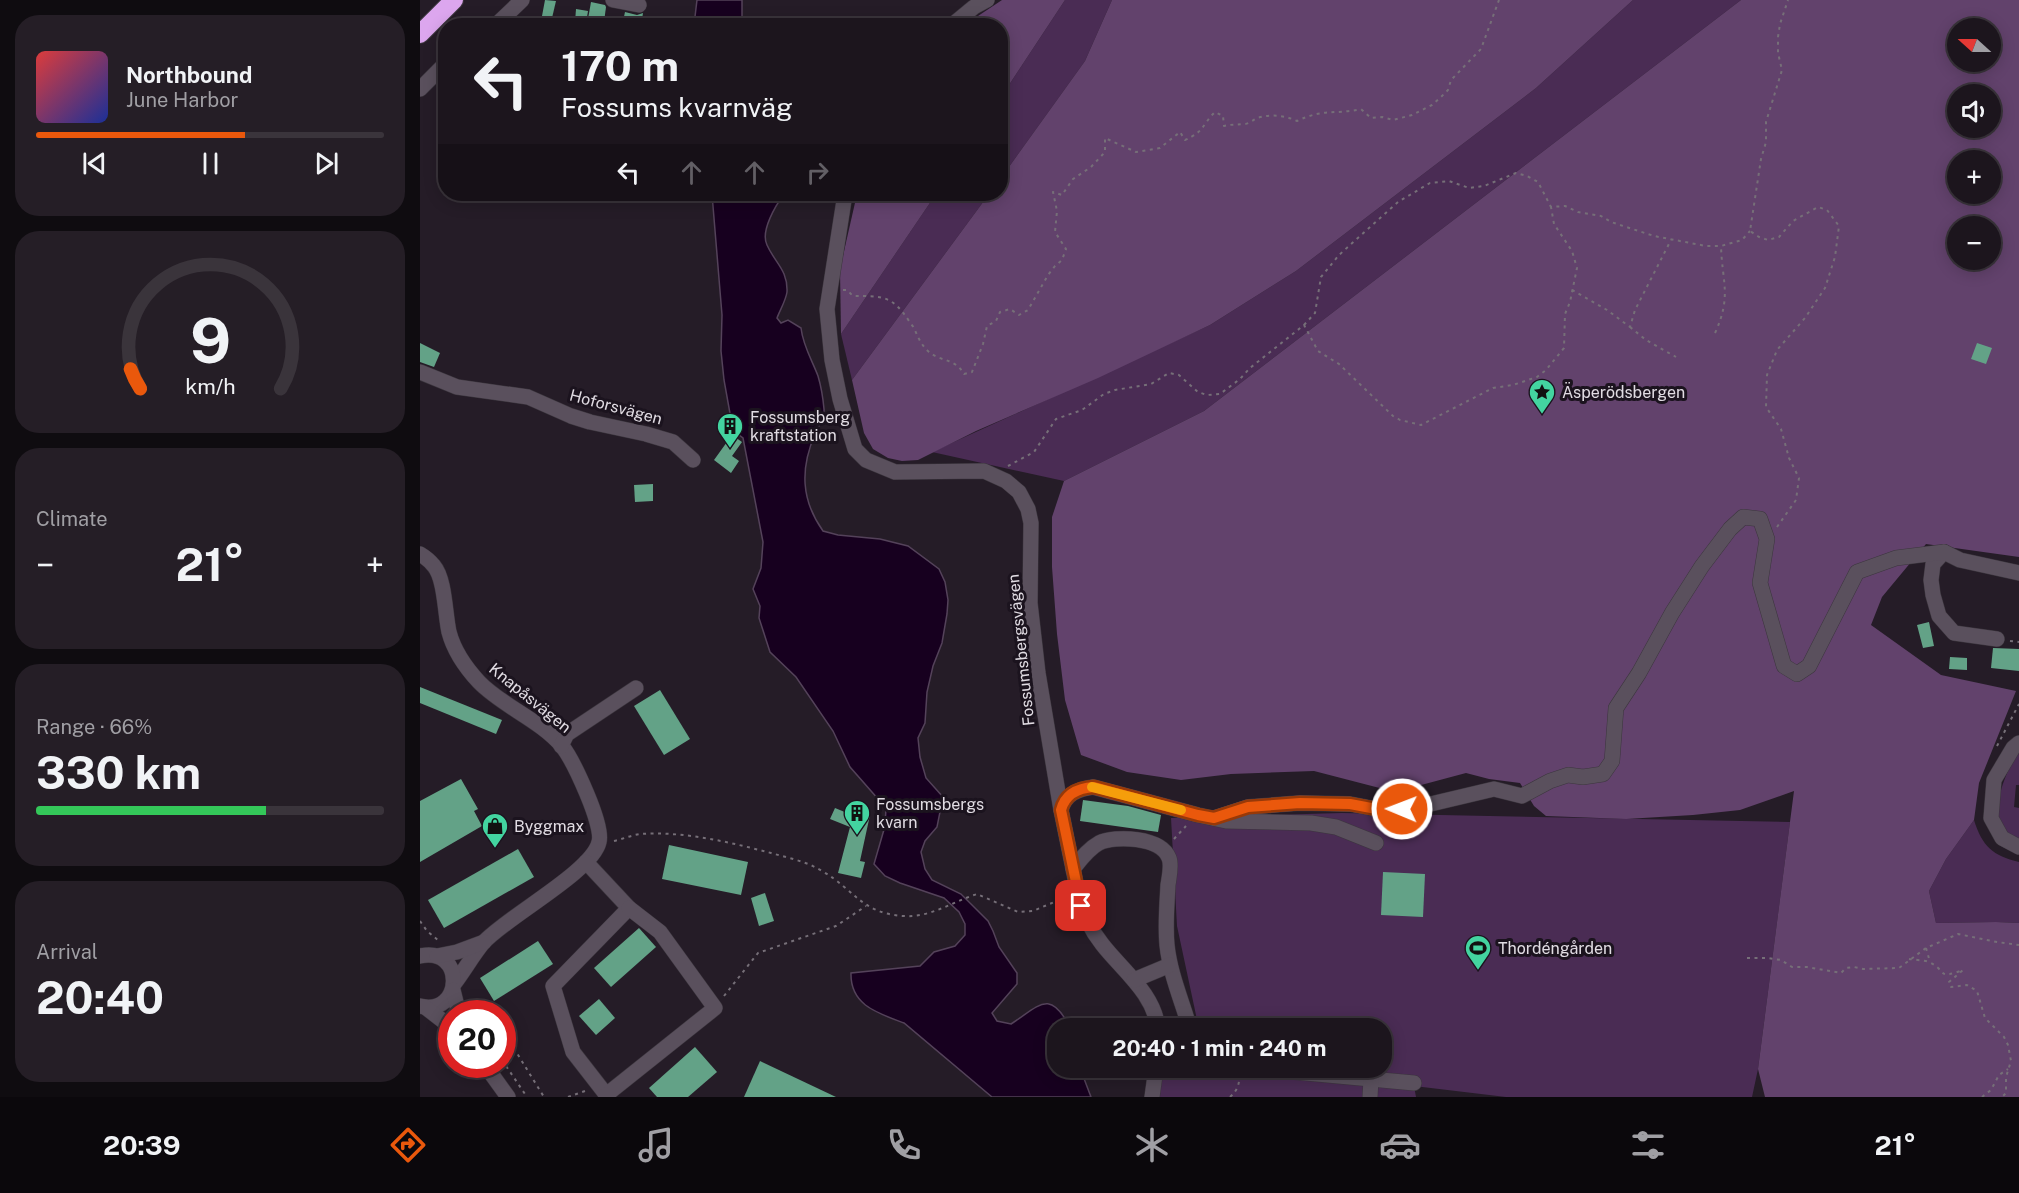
<!DOCTYPE html>
<meta charset="utf-8">
<style>
:root{--surface:#1c151d;--page:#251e26;--text:#f1f3f6;--muted:#a09fa4;--line:#3a343b;--accent:#ea580c}
body{margin:0;font-family:"Public Sans",sans-serif;background:var(--page);color:var(--text);height:100vh;display:flex;flex-direction:column;font-size:22px;white-space:nowrap}
*{box-sizing:border-box;margin:0}
p{font-size:20px;color:var(--muted)}
.icon{flex:none;width:33px;height:33px;fill:none;stroke:currentColor;stroke-width:2;stroke-linecap:round;stroke-linejoin:round}
.map{position:relative;flex:1;overflow:hidden}
.details{display:flex;flex-direction:column;gap:15px;padding:15px;background:#0f0c10;width:420px}
.details>*{flex:none}
.top-card{position:absolute;left:18px;top:18px;width:570px;height:183px;border-radius:24px;box-shadow:0 3px 15px #0003,0 0 0 2px var(--line);background:#1c151d;color:var(--text);overflow:hidden}
.needle{width:39px;rotate:291deg}
.controls{position:absolute;left:1527px;top:18px;display:grid;gap:12px}
.controls a{display:grid;place-items:center;width:54px;height:54px;border-radius:50%;background:var(--surface);box-shadow:0 3px 15px #0003,0 0 0 2px var(--line);font-size:30px}
.speed{position:absolute;left:18px;top:1000px;display:flex;gap:12px;font-size:30px;font-weight:700;text-align:center}
.speed>*{display:grid;place-content:center;width:78px;height:78px;border-radius:50%;background:var(--surface);box-shadow:0 3px 15px #0003,0 0 0 2px var(--line);line-height:1}
.speed .limit{border:9px solid #d22;background:#fff;color:#111}
.pin{position:absolute;display:grid;place-items:center;width:51px;height:51px;color:#fff;margin:-26px;border-radius:12px;box-shadow:0 3px 9px #0006}
.me{position:absolute;width:66px;margin:-33px;rotate:271deg;stroke-linejoin:round;filter:drop-shadow(0 0 4px #0008)}
.turn{display:flex;align-items:center;gap:21px;height:126px;padding:0 24px;font-size:27px}
.turn .icon{width:78px;height:78px;stroke-width:2.5}
.turn b{display:block;font-size:42px;line-height:51px}
.lanes{display:flex;align-items:center;height:57px;padding:0 24px;background:#0003;justify-content:center;gap:30px;direction:ltr}
.lanes .off{opacity:.35}
.big{font-size:45px;font-weight:700;line-height:1.1}
.details .widget{flex:1;display:flex;flex-direction:column;justify-content:center;gap:9px;min-width:0;padding:0 21px;border-radius:24px;background:var(--page)}
.details .dial{align-items:center;gap:0}
.dial svg{height:156px;overflow:visible;fill:none;stroke:var(--line);stroke-width:7;stroke-linecap:round;text-anchor:middle}
.dial text{fill:var(--text);stroke:none}
.song{display:flex;align-items:center;gap:18px}
.cover{width:72px;height:72px;border-radius:9px;background:linear-gradient(135deg,hsl(0 70% 55%),hsl(230 70% 35%))}
.played{height:6px;border-radius:3px;background:linear-gradient(90deg,var(--accent) 60%,var(--line) 60%)}
.keys{display:flex;justify-content:space-around;direction:ltr}
.heat{display:flex;justify-content:space-between;align-items:center;font-size:33px;direction:ltr}
.charge{height:9px;border-radius:4px;background:linear-gradient(90deg,#34c759 66%,var(--line) 0)}
.trip{position:absolute;left:627px;top:1018px;width:345px;height:60px;border-radius:24px;background:var(--surface);box-shadow:0 3px 15px #0003,0 0 0 2px var(--line);font-weight:700;line-height:60px;text-align:center}
.tab-bar{display:flex;height:96px;justify-content:space-around;align-items:center;background:#0b080c;color:var(--muted)}
.tab-bar .icon{width:42px;height:42px}
.tab-bar .on{color:var(--accent)}
.tab-bar b{font-size:27px;color:var(--text)}
main{display:flex;flex:1;min-height:0}
.map>svg:first-child{display:block}
.green{fill:#4a2c54}
.forest{fill:#62426c;fill-rule:evenodd}
.water{fill:#17001f;stroke:#54425a;stroke-width:1.5}
.building{fill:#63a287}
.lines{fill:none;stroke-linecap:round;stroke-linejoin:round}
.minor-casing{stroke:#3c363e;stroke-width:16}
.highway-casing{stroke:#3c363e;stroke-width:20}
.path{stroke:#766f78;stroke-width:2;stroke-dasharray:3 4.5;stroke-linecap:butt}
.minor{stroke:#5a505d;stroke-width:15}
.highway{stroke:#dca6ee;stroke-width:18}
.route-casing{stroke:#983908;stroke-width:15}
.route{stroke:#ea580c;stroke-width:10}
.slow{stroke:#f59e0b;stroke-width:10}
.labels{text-anchor:middle;dominant-baseline:central;stroke-width:6;stroke-linejoin:round;paint-order:stroke}
.poi-label{font-size:16px;fill:#e1dce3;stroke:#1b131e;text-anchor:start}
.street-label{font-size:16px;fill:#e1dce3;stroke:#1b131e}
</style>
<main>
<section class="details">
<div class="widget">
<div class="song"><i class="cover"></i><div><b>Northbound</b><p>June Harbor</p></div></div>
<div class="played"></div>
<div class="keys"><svg class="icon" aria-label="previous" viewBox="0 0 24 24"><path d="M18 5L8 12l10 7zM5 5v14"/></svg><svg class="icon" aria-label="pause" viewBox="0 0 24 24"><path d="M8 5v14M16 5v14"/></svg><svg class="icon" aria-label="next" viewBox="0 0 24 24"><path d="M6 5l10 7-10 7zM19 5v14"/></svg></div>
</div>
<div class="widget dial"><svg viewBox="0 0 100 80">
<path d="M14 69A42 42 0 1 1 86 69"/>
<path d="M14 69A42 42 0 0 1 9 59" stroke="#ea580c"/>
<text x="50" y="56" font-size="32" font-weight="700">9</text>
<text x="50" y="72" font-size="11">km/h</text>
</svg></div>
<div class="widget"><p>Climate</p>
<div class="heat"><a>−</a><b class="big">21°</b><a>+</a></div>
</div>
<div class="widget"><p>Range · 66%</p><b class="big">330 km</b><div class="charge"></div></div>
<div class="widget"><p>Arrival</p><b class="big">20:40</b></div>
</section>
<div class="map">
<svg width="1599" height="1097" viewBox="0 0 1599 1097">
<rect width="100%" height="100%" fill="#251c27"/>
<g class="green">
<path d="M645,0h47l-27,61 -84,117v-81z"/>
<path d="M1213,0h108l-537,411 -140,70 -132,-29 278,-127 86,-54 240,-183z"/>
<path d="M516,194h53l-137,186 -11,-46z"/>
<path d="M1599,752v33h-3l-2,22 5,1v32c-4,-2 -9,-4 -12,-8 -20,-19 -1,-62 12,-80z"/>
<path d="M922,813l448,9 -32,247 -6,28h-246l-92,-11 2,11h-258l6,-29h218v-39h-183l-22,-103 -6,-108z"/>
<path d="M1554,820c8,26 19,36 45,42v61l-23,-1 -60,1 -7,-32 17,-32z"/>
</g>
<g class="forest">
<path d="M582,0h63l-64,97 -1,-71h-37z"/>
<path d="M692,0h521l-97,88 -240,183 -86,54 -112,53 -122,53 -58,29 -16,1 -14,-3 -15,-9 -9,-16 -12,-53 137,-186h11l1,-16 84,-117z"/>
<path d="M1321,0h278v557l-93,-13 -44,53 -11,28 70,50 75,16 -37,92 -5,37 -28,39 -17,32 7,32 60,-1 23,1v174h-254l-7,-28 36,-278 -54,19 -47,5 -67,4 -80,-3 -12,-10 -14,-23 -31,-4 -23,-6 -71,19 -81,-21 -83,3 -50,6 -54,-8 -46,-17 -16,-55 -8,-66 -5,-67v-50l12,-36 140,-70zM1538,28h32v34h-32zM1538,94h32v34h-32zM1538,160h32v34h-32zM1538,226h32v34h-32z"/>
<path d="M437,194h79l-95,140 -1,-65z"/>
</g>
<g class="water">
<path d="M277,0h45v25h-48z"/>
<path d="M292,194h72c-8,11 -24,37 -17,51 8,18 21,25 20,47 -1,8 -7,18 -10,26l4,5 7,-3 13,8c2,18 11,32 17,48 3,10 5,22 6,33 1,9 -6,17 -9,25 -15,35 -14,66 8,97l15,4 42,4 28,7 31,23 6,13 3,18 -1,14 -5,29 -9,23 -6,26 -2,31 -7,15 2,19 6,21 17,19 -6,30 -12,14 -4,11 4,17 7,11 29,14 27,27 5,10 6,16 18,26v11l-25,29 5,8 14,3c29,-19 39,-36 60,5h-13v39h22l11,29h-99l-88,-74c-27,-10 -54,-18 -53,-50l69,-7 14,-14 21,-6 10,-11v-11l-6,-12 -15,-14 -44,-15 -15,-7 -11,-12 11,-38 1,-18 -36,-41 -17,-36 -37,-54 -26,-25 -11,-34 1,-12 -7,-17 8,-21 2,-26 -20,-104 -15,-11 3,-8 -7,-39 -3,-29 1,-36z"/>
</g>
<g class="building">
<path d="M125,0l11,1 -4,17 -10,-2z"/>
<path d="M171,2l14,3 1,2 -2,15 -16,-3z"/>
<path d="M156,9l12,2 -2,12 -11,-1z"/>
<path d="M205,12l12,3 6,-2 -2,13h-19z"/>
<path d="M0,343l20,10 -6,14 -14,-5z"/>
<path d="M1557,343l15,5 -6,16 -15,-5z"/>
<path d="M312,435l10,7 -10,14 7,5 -8,12 -17,-13z"/>
<path d="M233,484v17l-18,1 -1,-17z"/>
<path d="M1509,622l5,24 -11,2 -6,-23z"/>
<path d="M1573,648l26,1v22l-28,-3z"/>
<path d="M1530,657l17,1v12l-18,-1z"/>
<path d="M0,687l82,33 -6,14 -76,-31z"/>
<path d="M240,690l30,49 -26,16 -30,-49z"/>
<path d="M41,779l17,30 -4,2 8,15 -62,36v-61z"/>
<path d="M663,800l45,6 33,9 -3,17 -78,-11z"/>
<path d="M415,808l17,7 1,-3 17,3 -10,46 5,1 -4,16 -23,-5 12,-46 -20,-8z"/>
<path d="M249,845l79,17 -7,33 -79,-16z"/>
<path d="M98,849l16,28 -90,51 -16,-28z"/>
<path d="M963,872l42,2 -2,43 -42,-2z"/>
<path d="M345,893l9,28 -15,5 -8,-28z"/>
<path d="M219,928l17,19 -45,40 -17,-19z"/>
<path d="M118,941l15,23 -59,37 -14,-23z"/>
<path d="M179,999l16,19 -19,17 -17,-19z"/>
<path d="M275,1047l22,25 -29,25h-31l-8,-9z"/>
<path d="M340,1061l76,36h-92z"/>
</g>
<g class="lines">
<g class="minor-casing">
<g id="minor">
<path d="M193,0l26,5"/>
<path d="M75,26l27,-26"/>
<path d="M531,26l23,-19 13,-7"/>
<path d="M0,89l26,-26"/>
<path d="M425,194l-18,115 5,51 8,39 15,50 11,11 29,12 89,-1 22,10 13,11 9,17 3,14 -1,80 8,70 23,137 17,83c4,18 12,36 24,51 20,26 53,50 56,85"/>
<path d="M0,372l37,15 71,10 43,19 19,6 56,12 27,8 20,18"/>
<path d="M1524,552l-11,12 -2,16 2,15 6,21 15,17 43,6"/>
<path d="M0,554c5,3 10,7 14,12 11,13 11,48 15,66 5,19 16,35 30,50 23,24 61,38 83,64 11,14 42,79 37,96 -7,30 -93,75 -116,101 -10,12 -19,28 -29,41"/>
<path d="M1599,743l-6,5 -19,32 -3,38 11,20 17,9"/>
<path d="M141,746l6,-12 69,-46"/>
<path d="M641,810c4,-16 17,-21 32,-23l105,28 28,6 85,2 25,4 40,16"/>
<path d="M794,818l34,-11 52,-4 50,1 37,7 31,-4 76,-18 28,7 28,-15 18,-6 15,2 20,-3 9,-13 4,-53 23,-35 33,-60 30,-47 28,-37 13,-12 17,2 7,20 -7,44 24,83 13,8 12,-8 48,-94 39,-14 48,-6 16,8 59,13"/>
<path d="M166,862l43,46 -76,78 20,66 35,45"/>
<path d="M653,869c8,-10 15,-20 26,-26 16,-8 62,-6 70,15 3,7 0,20 -1,27 -1,20 -3,40 -1,60 3,29 15,56 23,84"/>
<path d="M0,956c46,-10 43,61 0,50"/>
<path d="M17,956l20,-4 27,-10"/>
<path d="M714,980l36,-15"/>
<path d="M33,990l6,24"/>
<path d="M5,1007l27,21"/>
<path d="M65,1065l23,32"/>
<path d="M832,1068l162,15"/>
<path d="M186,1095l109,-87 -55,-76 -31,-24"/>
<path d="M732,1097l4,-29"/>
<path d="M950,1097l1,-18"/>
</g>
</g>
<g class="highway-casing">
<path id="highway" d="M0,34l34,-34"/>
</g>
<g class="path">
<path d="M423,290h4l6,6c29,0 39,-1 56,25 1,2 4,5 5,7 4,9 7,17 15,24 12,10 26,6 35,22l8,-2 11,-28 4,-18 9,-5 4,-9 10,-3 9,6 9,-5 20,-35 7,-9 7,-6 4,-11 -11,-17 2,-21 -4,-19 9,3 11,-16 18,-12 14,-15v-14l31,14 24,-4 20,-16 5,8c20,-9 16,-14 30,-28l8,4 1,10c8,-2 12,-1 20,-2 5,0 9,-4 13,-6 14,-4 27,-3 40,3 27,-13 38,-6 64,-12l10,9 11,-1 11,3 19,-5 20,-10 8,-7 8,-8 3,-10 30,-31 18,-49"/>
<path d="M1152,290l35,20 23,17 5,-17 36,-70"/>
<path d="M884,325l11,-12 6,-36 18,-22 59,-53 32,-19 19,-2 20,7 15,-2 32,-13 11,3 11,6 13,25"/>
<path d="M1210,327l16,13 30,17"/>
<path d="M1295,333c17,-37 7,-51 6,-87"/>
<path d="M588,466l26,-14 22,-33 26,-9 22,-16 11,-4 36,-6 18,-11 10,2 19,17 9,3 13,-1 20,-15 10,-11 54,-43 14,26 21,13 54,52 7,4 21,5 72,-37 20,-3 24,-8 9,-7 18,-22 1,-34 5,-12 7,-34 -5,-17 -18,-27 -3,-17 14,-1 13,6 23,4 10,6 43,14 52,10h15l21,-6 8,-9"/>
<path d="M1357,527l19,-27 3,-22 -10,-20 -8,-29 -15,-22 1,-32 10,-25 28,-32 20,-30 10,-31 4,-31 -12,-16 -9,-3 -25,14 -14,16 -11,3 -9,-3 -9,-6 11,-72 5,-17v-20l16,-52 -4,-17v-16l2,-13 8,-24"/>
<path d="M1590,641l9,1"/>
<path d="M1577,746l22,-42"/>
<path d="M754,839l12,-13"/>
<path d="M194,841c9,-2 18,-6 26,-7 44,-3 89,8 131,19 17,5 35,8 51,18 33,19 39,42 81,45 27,2 49,-14 74,-22l41,18 15,-1 33,-14"/>
<path d="M0,921l7,10 12,10"/>
<path d="M1506,948l4,14"/>
<path d="M1327,958h20l14,2 11,7h15l34,6 5,-5 8,-1 9,2 36,-1 27,-20 32,-14 39,8 22,3"/>
<path d="M1489,959c6,1 15,1 20,3 19,9 7,18 34,8l-14,12v2l2,3 16,-2 10,6 8,27 19,19 4,8 3,16 -5,16v16l-4,4"/>
<path d="M304,996l34,-43 78,-27 30,-20"/>
<path d="M52,1003l6,11"/>
<path d="M82,1029l42,68"/>
<path d="M82,1060l25,37"/>
<path d="M148,1097l17,-6"/>
<path d="M810,1097c8,-7 9,-13 10,-23"/>
<path d="M1562,1097l9,-7 8,-15 9,-6"/>
</g>
<use href="#minor" class="minor"/>
<use href="#highway" class="highway"/>
</g>
<g class="lines">
<g class="route-casing">
<path id="route" d="M661,906l-20,-96c4,-16 17,-22 33,-23l104,28 16,3 34,-11 52,-4 50,1 37,7 15,-2"/>
</g>
<use href="#route" class="route"/>
<path class="slow" d="M672,787l89,23"/>
</g>
<defs>
<g id="sight-pin" transform="scale(1.35)"><path d="M0 17L-7.5 6A9.5 9.5 0 1 1 7.5 6Z" fill="#43d4a0" stroke="#1b131e"/><path d="M0-6L1.8-2.2L6-1.7L2.9 1.2L3.7 5.4L0 3.3L-3.7 5.4L-2.9 1.2L-6-1.7L-1.8-2.2Z" fill="#111"/></g>
<g id="building-pin" transform="scale(1.35)"><path d="M0 17L-7.5 6A9.5 9.5 0 1 1 7.5 6Z" fill="#43d4a0" stroke="#1b131e"/><path d="M-4-6H4V6H1V3H-1V6H-4ZM-2.5-4.3h1.7v1.8h-1.7ZM.8-4.3h1.7v1.8H.8ZM-2.5-1h1.7V.8h-1.7ZM.8-1h1.7V.8H.8Z" fill="#111"/></g>
<g id="shop-pin" transform="scale(1.35)"><path d="M0 17L-7.5 6A9.5 9.5 0 1 1 7.5 6Z" fill="#43d4a0" stroke="#1b131e"/><path d="M-5-2.5h2.3a2.7 3.5 0 0 1 5.4 0H5L5.5 6h-11ZM-1.5-2.5h3a1.5 2.3 0 0 0-3 0Z" fill="#111"/></g>
<g id="stadium-pin" transform="scale(1.35)"><path d="M0 17L-7.5 6A9.5 9.5 0 1 1 7.5 6Z" fill="#43d4a0" stroke="#1b131e"/><path d="M0-5a6.5 5 0 1 0 0 10a6.5 5 0 1 0 0-10ZM-3.5-1.8h7v3.6h-7Z" fill="#111"/></g>
</defs>
<g fill-rule="evenodd">
<use href="#sight-pin" x="1122" y="392"/>
<use href="#building-pin" x="310" y="426"/>
<use href="#building-pin" x="437" y="813"/>
<use href="#shop-pin" x="75" y="826"/>
<use href="#stadium-pin" x="1058" y="948"/>
</g>
<g class="labels">
<g class="poi-label">
<text x="1142" y="392">Äsperödsbergen</text>
<text x="330" y="417">Fossumsberg<tspan x="330" dy="18">kraftstation</tspan></text>
<text x="456" y="804">Fossumsbergs<tspan x="456" dy="18">kvarn</tspan></text>
<text x="94" y="826">Byggmax</text>
<text x="1078" y="948">Thordéngården</text>
</g>
<g class="street-label">
<text transform="translate(196 407) rotate(15)">Hoforsvägen</text>
<text transform="translate(601 650) rotate(-96)">Fossumsbergsvägen</text>
<text transform="translate(110 698) rotate(39)">Knapåsvägen</text>
</g>
</g>
</svg>
<div class="controls">
<a><svg class="needle" viewBox="-14 -14 28 28"><path d="M0-13l5 13h-10z" fill="#e53935"/><path d="M0 13l5-13h-10z" fill="#a09fa4"/></svg></a>
<a><svg class="icon" aria-label="sound" viewBox="0 0 24 24"><path d="M4 9h4l5-4v14l-5-4H4zM17 9q2 3 0 6"/></svg></a>
<a>+</a>
<a>−</a>
</div>
<div class="speed"><div class="limit">20</div></div>
<div class="pin" style="left:661px;top:906px;background:#d93025"><svg class="icon" aria-label="arrive" viewBox="0 0 24 24"><path d="M6 21V4h12l-3 4 3 4H6"/></svg></div>
<svg class="me" style="left:982px;top:809px" viewBox="-20 -20 40 40"><circle r="17" fill="#ea580c" stroke="#fff" stroke-width="3"/><path d="M0-11L8 9 0 5-8 9z" fill="#fff"/></svg>
<div class="trip">20:40 · 1 min · 240 m</div>
<div class="top-card">
<div class="turn"><svg class="icon" aria-label="left" viewBox="0 0 24 24"><path d="M17 20v-9H6M10 6l-5 5 5 5"/></svg><div><b>170 m</b>Fossums kvarnväg</div></div>
<div class="lanes"><svg class="icon" aria-label="left" viewBox="0 0 24 24"><path d="M17 20v-9H6M10 6l-5 5 5 5"/></svg><svg class="icon off" aria-label="ahead" viewBox="0 0 24 24"><path d="M12 20V5M6 11l6-6 6 6"/></svg><svg class="icon off" aria-label="ahead" viewBox="0 0 24 24"><path d="M12 20V5M6 11l6-6 6 6"/></svg><svg class="icon off" aria-label="right" viewBox="0 0 24 24"><path d="M7 20v-9h11M14 6l5 5-5 5"/></svg></div>
</div>
</div>
</main>
<nav class="tab-bar">
<b>20:39</b>
<svg class="icon on" aria-label="directions" viewBox="0 0 24 24"><path d="M12 3l9 9-9 9-9-9zM9 14v-3h6M13 9l2 2-2 2"/></svg>
<svg class="icon" aria-label="music" viewBox="0 0 24 24"><path d="M9 18V5l10-2v13"/><circle cx="6" cy="18" r="3"/><circle cx="16" cy="16" r="3"/></svg>
<svg class="icon" aria-label="phone" viewBox="0 0 24 24"><path d="M5 4h4l2 5-3 2q2 4 5 5l2-3 5 2v4C11 20 4 13 5 4z"/></svg>
<svg class="icon" aria-label="climate" viewBox="0 0 24 24"><path d="M12 3v18M4 7l16 10M4 17L20 7"/></svg>
<svg class="icon" aria-label="car" viewBox="0 0 24 24"><path d="M5 17H2v-5l4-1 3-4h7l3 4 3 1v5h-3M9 17h6M6 11h13"/><circle cx="7" cy="17" r="2"/><circle cx="17" cy="17" r="2"/></svg>
<svg class="icon" aria-label="filters" viewBox="0 0 24 24"><path d="M4 7h16M4 17h16"/><circle cx="9" cy="7" r="2"/><circle cx="15" cy="17" r="2"/></svg>
<b>21°</b>
</nav>
